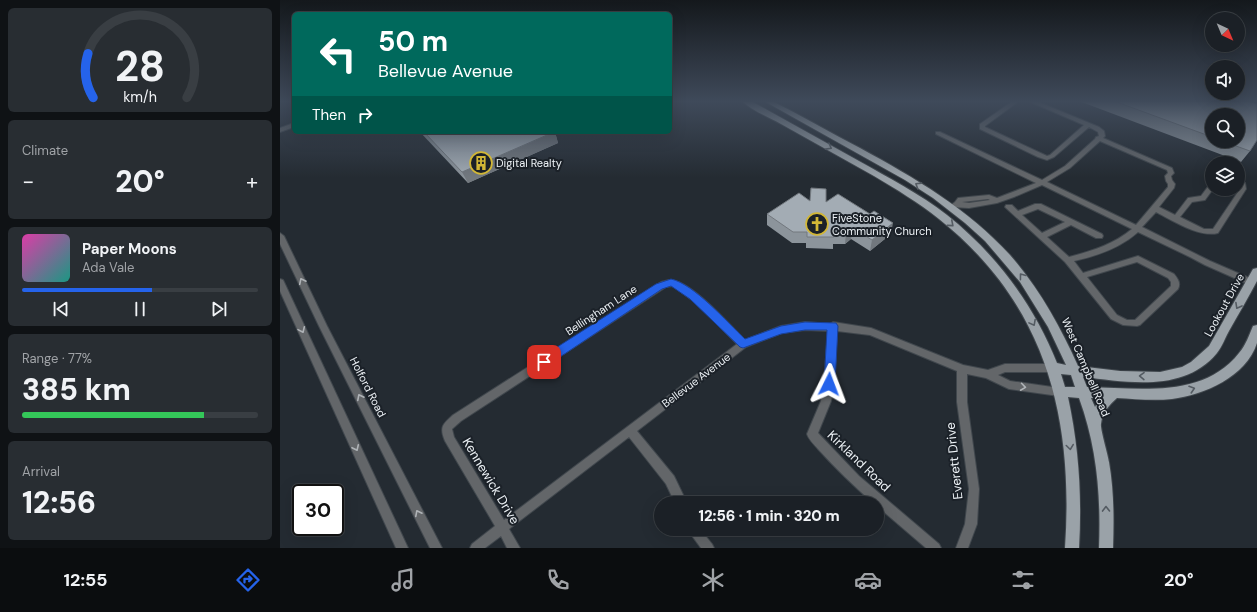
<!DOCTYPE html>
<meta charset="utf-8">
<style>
:root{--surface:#1b2026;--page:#282d32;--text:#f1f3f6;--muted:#a0a3a7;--line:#393e43;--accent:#2563eb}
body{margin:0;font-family:"DM Sans",sans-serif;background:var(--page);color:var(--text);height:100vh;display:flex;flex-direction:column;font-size:15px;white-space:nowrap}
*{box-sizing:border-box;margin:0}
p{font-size:13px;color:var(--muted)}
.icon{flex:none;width:22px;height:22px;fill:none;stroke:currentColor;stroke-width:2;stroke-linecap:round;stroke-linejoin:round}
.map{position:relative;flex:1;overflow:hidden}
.panel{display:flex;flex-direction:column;gap:8px;padding:8px;background:#0f1215;width:280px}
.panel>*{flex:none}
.guide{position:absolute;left:12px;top:12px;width:380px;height:122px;border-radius:6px;box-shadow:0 4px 16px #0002,0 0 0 1px var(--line);background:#00695c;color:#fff;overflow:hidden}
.needle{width:26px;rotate:136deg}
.controls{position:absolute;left:925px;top:12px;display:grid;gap:8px}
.controls a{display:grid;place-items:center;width:40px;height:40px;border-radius:50%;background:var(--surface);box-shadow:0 4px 16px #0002,0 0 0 1px var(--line);font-size:20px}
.speed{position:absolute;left:12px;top:484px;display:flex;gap:8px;font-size:20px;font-weight:700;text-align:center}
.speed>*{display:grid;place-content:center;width:52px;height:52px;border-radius:50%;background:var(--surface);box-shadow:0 4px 16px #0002,0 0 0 1px var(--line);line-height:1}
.speed .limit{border:2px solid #111;border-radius:6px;background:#fff;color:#111}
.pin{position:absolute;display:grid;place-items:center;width:34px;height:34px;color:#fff;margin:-17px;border-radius:8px;box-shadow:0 2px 6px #0006}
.me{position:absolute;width:44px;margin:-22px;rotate:3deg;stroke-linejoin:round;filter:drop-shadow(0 0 3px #0008)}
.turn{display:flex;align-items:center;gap:14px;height:84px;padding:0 20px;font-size:18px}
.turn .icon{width:52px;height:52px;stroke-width:2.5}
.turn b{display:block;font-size:28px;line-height:34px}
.then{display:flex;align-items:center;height:38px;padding:0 20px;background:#0003;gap:8px;font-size:15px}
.big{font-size:30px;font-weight:800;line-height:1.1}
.panel .tile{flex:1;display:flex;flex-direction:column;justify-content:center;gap:6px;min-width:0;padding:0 14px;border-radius:6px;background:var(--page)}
.panel .dial{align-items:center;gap:0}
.dial svg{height:104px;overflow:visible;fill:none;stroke:var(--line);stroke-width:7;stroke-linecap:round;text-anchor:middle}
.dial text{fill:var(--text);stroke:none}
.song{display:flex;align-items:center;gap:12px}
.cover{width:48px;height:48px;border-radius:6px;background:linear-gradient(135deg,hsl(320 70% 55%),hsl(170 70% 35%))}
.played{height:4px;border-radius:2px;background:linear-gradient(90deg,var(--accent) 55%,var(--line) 55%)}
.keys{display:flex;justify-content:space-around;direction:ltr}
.heat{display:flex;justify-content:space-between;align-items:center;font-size:22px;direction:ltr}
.charge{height:6px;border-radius:3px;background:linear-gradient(90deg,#34c759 77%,var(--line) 0)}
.trip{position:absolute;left:374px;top:496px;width:230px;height:40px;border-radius:20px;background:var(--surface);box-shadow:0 4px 16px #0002,0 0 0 1px var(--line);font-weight:800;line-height:40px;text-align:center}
.tab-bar{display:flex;height:64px;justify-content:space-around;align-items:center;background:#0b0d0f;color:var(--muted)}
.tab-bar .icon{width:28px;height:28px}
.tab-bar .on{color:var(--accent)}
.tab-bar b{font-size:18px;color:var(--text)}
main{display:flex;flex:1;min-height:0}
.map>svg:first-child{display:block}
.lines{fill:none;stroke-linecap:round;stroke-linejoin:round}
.minor-casing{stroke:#40474d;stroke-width:2}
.major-casing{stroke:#40474d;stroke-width:2}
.minor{fill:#636669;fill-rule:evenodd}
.major{fill:#9aa2a8;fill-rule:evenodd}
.wall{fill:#8c949b;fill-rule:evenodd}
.shaded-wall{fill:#72787e}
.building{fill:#a3acb4;stroke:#72787e}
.oneway{stroke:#545b62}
.oneway2{stroke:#afb3b7}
.route{fill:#2563eb;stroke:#184099}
.labels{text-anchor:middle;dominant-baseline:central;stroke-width:4;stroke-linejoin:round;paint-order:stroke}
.poi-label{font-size:11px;fill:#edf2f6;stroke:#1b2128;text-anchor:start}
.street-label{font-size:11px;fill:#edf2f6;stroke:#1b2128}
.near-street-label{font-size:13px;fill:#edf2f6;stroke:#1b2128}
</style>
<main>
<section class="panel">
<div class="tile dial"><svg viewBox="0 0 100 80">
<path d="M14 69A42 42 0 1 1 86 69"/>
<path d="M14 69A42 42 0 0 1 10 35" stroke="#2563eb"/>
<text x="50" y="56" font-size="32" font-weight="700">28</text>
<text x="50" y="72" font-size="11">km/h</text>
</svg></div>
<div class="tile"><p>Climate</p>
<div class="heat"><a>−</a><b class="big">20°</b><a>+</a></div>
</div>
<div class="tile">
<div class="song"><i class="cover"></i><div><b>Paper Moons</b><p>Ada Vale</p></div></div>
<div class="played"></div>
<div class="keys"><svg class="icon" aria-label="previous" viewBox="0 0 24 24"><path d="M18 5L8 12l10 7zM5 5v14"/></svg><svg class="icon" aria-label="pause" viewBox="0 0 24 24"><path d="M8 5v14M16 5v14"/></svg><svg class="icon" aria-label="next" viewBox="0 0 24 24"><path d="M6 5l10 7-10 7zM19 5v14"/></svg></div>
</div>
<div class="tile"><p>Range · 77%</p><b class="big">385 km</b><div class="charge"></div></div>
<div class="tile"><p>Arrival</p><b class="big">12:56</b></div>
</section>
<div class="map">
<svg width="977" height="548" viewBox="0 0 977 548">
<rect width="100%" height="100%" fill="#242b32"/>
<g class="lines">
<g class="minor-casing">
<g id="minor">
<path d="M733,101h6l-34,25v1l62,29 3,-1 34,-30 -56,-24h8l63,26 5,4 1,5 -2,2 69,30 2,5 -3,3 1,4 3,4 -1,4 -15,19 16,8 13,-17 13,-2 9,-12h2v5h1l-8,11 -13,2 -12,15 24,12h9l27,-40 -2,-9 7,3 1,6 -28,44c-19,5 -46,-13 -62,-21l-14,15 68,34 44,19 1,2 -1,2h-6l-43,-19 -15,-8 -52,-25c-18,16 -41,24 -64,29l9,12 55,-17 36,18c4,5 7,9 4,15l-38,36 -3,1 -14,-1 -12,-6 -46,-57 -60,-55 1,-2h6l6,6 17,-7h6l61,30 1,2 -1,2h-6l-25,-13 -24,12 22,20c23,-6 45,-13 63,-28l-90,-44 -28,12 -17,6 -28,5 -17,-1 -1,-2 4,-3 3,-4 31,-3 8,3 39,-15 -100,-49v-2h4l102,48 23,-14 30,-27 1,-2 3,-1 -1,-4 -9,-5 -35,30 -7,3 -9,-3 -58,-28v-5zM820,141l67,29 1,3 -3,3 1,5 2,3v3l-32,38 -89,-43 23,-14zM708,199l2,1 -21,3 -7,-1zM758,209l27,13 -23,11 -20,-18zM857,262l31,16 3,4v4l-36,34h-8l-10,-5 -30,-38z"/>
<path d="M14,123v4l-14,5v-4z"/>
<path d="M0,233l4,3 43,90 115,222h-12l-111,-222 -39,-82z"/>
<path d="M0,279l3,1 1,2 124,266h-12l-116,-257z"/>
<path d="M389,280c21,-1 61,45 76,60l36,-14 24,-4 25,2 3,-2 38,6 92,37 25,5 17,-6h48l3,1 2,3 -2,3 -3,1h-48l-7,3 12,6 49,7 3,1 2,3 -2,3 -3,1 -50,-7 -23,-11 -19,-4v28l12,87 -2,35 -9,24h-12l9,-24 4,-35 -12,-87v-31l-87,-36 -33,-4 -3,53 -3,17 -13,32 41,43 80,68 2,4h-15l-49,-42v-3h-4c-19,-17 -38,-35 -55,-54 -4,-5 -9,-9 -11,-15l14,-33 3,-17 4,-53 -23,-1 -23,3 -36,14 -109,84 37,45 13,27h-12l-9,-19 -37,-47 -120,92 11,19h-13l-6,-12 -16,12h-15l2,-4 23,-18 -50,-85c-6,-14 -2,-17 8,-26l208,-133zM393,286l27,20 37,38 -233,176 -50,-83 -2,-8 9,-8 205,-134z"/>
<path d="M407,529h13l12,15 2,4h-13z"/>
</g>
</g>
<g class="major-casing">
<path id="major" d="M462,101h9c36,20 72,40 108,60 30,17 61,33 88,54 49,39 87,90 110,148l9,2 -18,-38 -28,-45 -35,-41 -20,-18 -32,-25 -28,-18 -141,-79h8c30,15 59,32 88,47 55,30 108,61 150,107 29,33 50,71 68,111l42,5 40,1 22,-5 9,-5 18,-16 44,-77 4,-1v13c-9,17 -19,34 -28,50 -4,7 -7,16 -12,22 -33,40 -89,29 -134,24l4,10c51,1 116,12 152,-34 7,-8 10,-18 14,-27l4,-1c0,5 0,12 0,18 -11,34 -53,52 -85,56 -18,2 -38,0 -55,-1 -8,7 -15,15 -16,26 -1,4 7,31 8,38 5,29 5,57 4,86h-14c2,-52 -2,-101 -20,-150l-11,-1c11,51 14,100 11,151h-14c9,-131 -19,-244 -126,-329 -20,-16 -43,-30 -65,-43 -31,-17 -62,-35 -93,-52 -12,-7 -29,-13 -39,-23zM781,374l10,1 4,12h-10zM811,398h9l-5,9z"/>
</g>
<use href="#minor" class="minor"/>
<use href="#major" class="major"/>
</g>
<g class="wall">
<path d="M799,101h168l3,50 -9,11zM932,115l26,26h-26z"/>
<path d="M140,132h135l3,11 -90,40z"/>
<path d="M531,188l15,14 65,32 -21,17 -19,-12 -6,5h-12v5l-27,-1v-5h-14l-25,-18v-11l43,-14z"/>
</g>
<g class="shaded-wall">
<path d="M275,132l3,11 -90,40 -6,-11z"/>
<path d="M613,223l-2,11 -21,17 2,-11z"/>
<path d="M573,228l-2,11 -6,5 1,-11z"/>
</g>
<g class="building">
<path d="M834,101h133l10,3v36l-7,11 -28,-10h16v-26h-26v22z"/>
<path d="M144,132h130l-92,40z"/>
<path d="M531,188l15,1v13l12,-8 32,20 4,-3 19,12 -21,17 -19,-12 -7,5h-12v4h-27v-5h-14l-26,-18 32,-21 11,8z"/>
</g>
<defs><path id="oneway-chevron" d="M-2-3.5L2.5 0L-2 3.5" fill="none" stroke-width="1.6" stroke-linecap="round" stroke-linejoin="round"/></defs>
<g class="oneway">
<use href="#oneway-chevron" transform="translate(549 147) rotate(29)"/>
<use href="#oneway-chevron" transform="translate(638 185) rotate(-148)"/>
<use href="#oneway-chevron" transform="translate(671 224) rotate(41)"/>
<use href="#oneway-chevron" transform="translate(742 276) rotate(-127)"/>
<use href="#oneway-chevron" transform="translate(958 306) rotate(119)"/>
<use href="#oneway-chevron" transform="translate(753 323) rotate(62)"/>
<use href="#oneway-chevron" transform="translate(862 376) rotate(-179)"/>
<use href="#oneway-chevron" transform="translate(912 389) rotate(-18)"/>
<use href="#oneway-chevron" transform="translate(790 447) rotate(82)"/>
<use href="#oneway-chevron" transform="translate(826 509) rotate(-91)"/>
</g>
<g class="oneway2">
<use href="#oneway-chevron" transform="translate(22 281) rotate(-116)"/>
<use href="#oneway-chevron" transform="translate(22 330) rotate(66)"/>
<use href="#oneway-chevron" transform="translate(743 387) rotate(8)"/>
<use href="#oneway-chevron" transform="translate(80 397) rotate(-117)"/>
<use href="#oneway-chevron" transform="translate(76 448) rotate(65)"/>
<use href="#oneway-chevron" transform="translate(138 513) rotate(-117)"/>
</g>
<linearGradient id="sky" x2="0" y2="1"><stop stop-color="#14181c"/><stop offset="0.57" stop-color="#3f4a5a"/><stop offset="1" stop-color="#3f4a5a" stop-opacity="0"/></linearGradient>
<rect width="977" height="178" fill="url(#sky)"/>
<path class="route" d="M391,279c23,5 56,43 74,60l36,-13 24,-4 31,1 2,3 -3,58 -2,3 -4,2 -4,-2 -1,-3 3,-54h-22l-24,4 -38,14 -3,-1 -50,-48 -19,-13 -9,3 -114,76 -4,1 -4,-1 -1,-3 1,-4 116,-74z"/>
<defs>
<g id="building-ring" transform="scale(1.15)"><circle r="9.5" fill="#1b2128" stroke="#d2b736" stroke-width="1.5"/><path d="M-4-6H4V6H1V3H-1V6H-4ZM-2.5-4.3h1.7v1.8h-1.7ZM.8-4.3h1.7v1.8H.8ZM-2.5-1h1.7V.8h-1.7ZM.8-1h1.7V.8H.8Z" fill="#d2b736"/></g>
<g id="church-ring" transform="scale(1.15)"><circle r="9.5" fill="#1b2128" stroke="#d2b736" stroke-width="1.5"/><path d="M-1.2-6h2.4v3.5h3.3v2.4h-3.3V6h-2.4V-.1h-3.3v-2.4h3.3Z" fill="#d2b736"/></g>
</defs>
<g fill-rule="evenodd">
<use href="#building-ring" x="201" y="163"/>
<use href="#church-ring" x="537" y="224"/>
</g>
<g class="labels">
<g class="poi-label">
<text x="216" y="163">Digital Realty</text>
<text x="552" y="218">FiveStone<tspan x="552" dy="13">Community Church</tspan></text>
</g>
<g class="street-label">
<text transform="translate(944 305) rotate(-61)">Lookout Drive</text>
<text transform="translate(321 310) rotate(-33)">Bellingham Lane</text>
<text transform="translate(806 367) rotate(67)">West Campbell Road</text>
<text transform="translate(416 380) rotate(-37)">Bellevue Avenue</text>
<text transform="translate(88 387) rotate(63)">Holford Road</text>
</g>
<g class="near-street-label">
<text transform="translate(579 461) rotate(44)">Kirkland Road</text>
<text transform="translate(674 461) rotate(-96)">Everett Drive</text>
<text transform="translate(211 481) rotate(59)">Kennewick Drive</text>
</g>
</g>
</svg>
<div class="controls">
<a><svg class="needle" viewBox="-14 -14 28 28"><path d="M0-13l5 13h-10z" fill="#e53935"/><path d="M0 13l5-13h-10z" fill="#a0a3a7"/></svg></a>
<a><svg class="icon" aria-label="sound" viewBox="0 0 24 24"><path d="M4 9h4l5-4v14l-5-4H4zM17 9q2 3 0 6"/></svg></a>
<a><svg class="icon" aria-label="search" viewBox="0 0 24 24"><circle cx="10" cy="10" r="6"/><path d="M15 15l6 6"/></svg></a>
<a><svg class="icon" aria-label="layers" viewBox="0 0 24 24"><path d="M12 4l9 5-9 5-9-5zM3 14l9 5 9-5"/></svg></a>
</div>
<div class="speed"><div class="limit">30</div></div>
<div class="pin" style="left:264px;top:362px;background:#d93025"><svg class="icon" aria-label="arrive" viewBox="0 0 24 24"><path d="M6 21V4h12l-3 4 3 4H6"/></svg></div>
<svg class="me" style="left:549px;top:384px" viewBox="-20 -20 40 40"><path d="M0-17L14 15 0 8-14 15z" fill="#2563eb" stroke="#fff" stroke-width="4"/></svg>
<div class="trip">12:56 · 1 min · 320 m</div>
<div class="guide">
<div class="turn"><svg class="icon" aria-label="left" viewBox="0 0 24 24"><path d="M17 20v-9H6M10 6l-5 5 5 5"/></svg><div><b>50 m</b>Bellevue Avenue</div></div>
<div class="then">Then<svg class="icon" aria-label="right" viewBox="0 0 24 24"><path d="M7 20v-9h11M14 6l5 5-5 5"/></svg></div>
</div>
</div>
</main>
<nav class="tab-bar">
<b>12:55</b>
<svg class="icon on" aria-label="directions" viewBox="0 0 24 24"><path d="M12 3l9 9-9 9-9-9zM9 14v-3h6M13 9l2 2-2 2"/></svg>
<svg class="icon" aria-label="music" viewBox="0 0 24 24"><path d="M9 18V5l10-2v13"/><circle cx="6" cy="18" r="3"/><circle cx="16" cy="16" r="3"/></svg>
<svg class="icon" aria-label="phone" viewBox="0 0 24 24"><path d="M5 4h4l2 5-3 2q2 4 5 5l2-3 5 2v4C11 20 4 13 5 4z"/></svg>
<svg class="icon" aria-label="climate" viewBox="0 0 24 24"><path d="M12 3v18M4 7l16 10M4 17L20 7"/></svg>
<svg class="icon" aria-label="car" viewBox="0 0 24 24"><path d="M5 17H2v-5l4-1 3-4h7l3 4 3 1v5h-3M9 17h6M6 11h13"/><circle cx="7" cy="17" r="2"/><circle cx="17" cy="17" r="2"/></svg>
<svg class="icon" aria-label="filters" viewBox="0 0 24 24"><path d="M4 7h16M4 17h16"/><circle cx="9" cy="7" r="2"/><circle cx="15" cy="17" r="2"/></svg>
<b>20°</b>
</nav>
